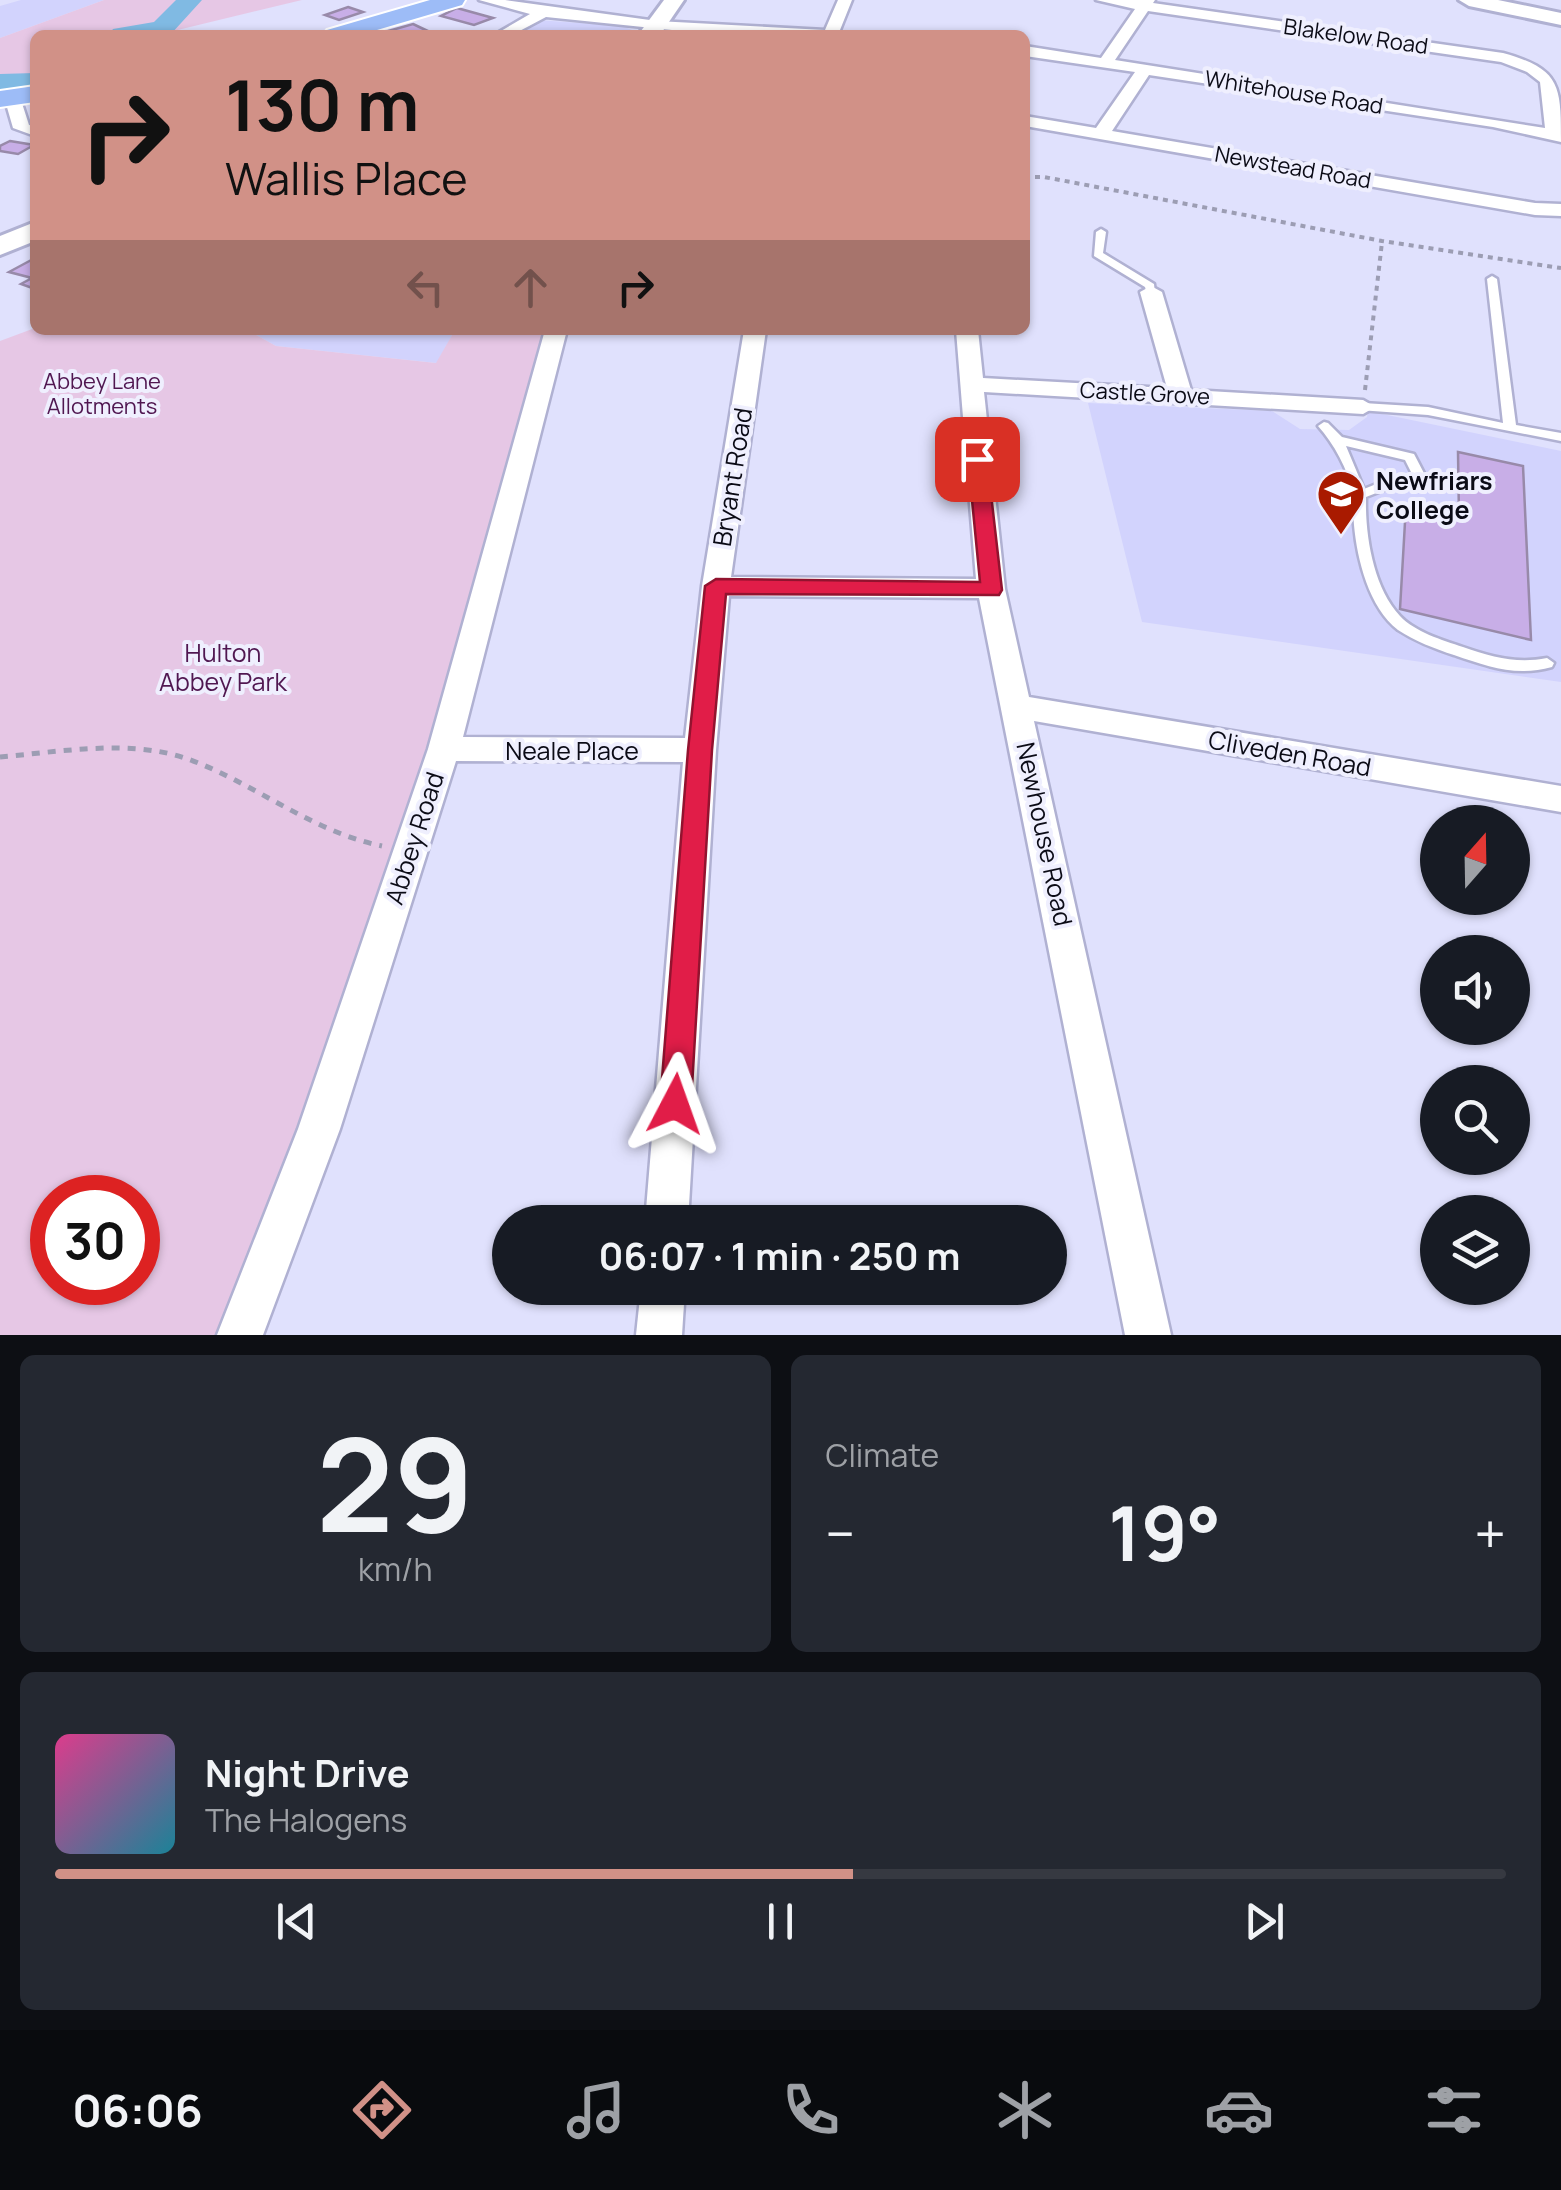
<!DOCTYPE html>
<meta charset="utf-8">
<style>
:root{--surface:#171b24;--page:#242831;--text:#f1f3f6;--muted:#9ea1a6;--line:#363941;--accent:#d19187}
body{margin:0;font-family:Manrope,sans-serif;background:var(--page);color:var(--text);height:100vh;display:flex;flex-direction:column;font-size:38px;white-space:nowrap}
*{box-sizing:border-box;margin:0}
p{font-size:32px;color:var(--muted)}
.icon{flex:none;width:55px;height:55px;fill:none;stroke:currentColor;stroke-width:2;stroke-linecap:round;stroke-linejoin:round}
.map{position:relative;height:1335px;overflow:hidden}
.drawer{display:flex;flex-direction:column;gap:20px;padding:20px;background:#0d0f14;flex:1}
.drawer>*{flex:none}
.top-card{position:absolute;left:30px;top:30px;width:1000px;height:305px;border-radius:15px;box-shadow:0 2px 8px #0004;background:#d19187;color:#111;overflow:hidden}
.needle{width:65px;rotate:20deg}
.buttons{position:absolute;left:1420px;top:805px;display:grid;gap:20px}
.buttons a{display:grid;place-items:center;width:110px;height:110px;border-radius:50%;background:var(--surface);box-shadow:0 2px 8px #0004;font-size:50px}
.speed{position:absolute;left:30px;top:1175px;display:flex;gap:20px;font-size:50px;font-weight:700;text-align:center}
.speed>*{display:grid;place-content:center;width:130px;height:130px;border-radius:50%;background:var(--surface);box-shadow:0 2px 8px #0004;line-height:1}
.speed .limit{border:15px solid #d22;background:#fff;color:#111}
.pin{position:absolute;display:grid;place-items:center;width:85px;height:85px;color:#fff;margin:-42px;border-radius:20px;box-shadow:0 5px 15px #0006}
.me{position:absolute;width:110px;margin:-55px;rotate:4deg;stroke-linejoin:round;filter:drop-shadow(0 0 8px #0008)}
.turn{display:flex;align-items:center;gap:35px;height:210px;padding:0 30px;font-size:45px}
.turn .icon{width:130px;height:130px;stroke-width:2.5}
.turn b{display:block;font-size:70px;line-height:85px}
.lanes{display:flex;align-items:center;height:95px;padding:0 30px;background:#0003;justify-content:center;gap:50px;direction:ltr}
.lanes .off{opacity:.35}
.big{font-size:75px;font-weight:700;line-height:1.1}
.drawer .card{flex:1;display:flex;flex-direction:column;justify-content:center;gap:15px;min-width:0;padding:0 35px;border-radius:15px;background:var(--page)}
.drawer .dial{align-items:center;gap:0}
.dial b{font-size:130px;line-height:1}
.song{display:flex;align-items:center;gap:30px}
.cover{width:120px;height:120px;border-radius:15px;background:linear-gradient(135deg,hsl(330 70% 55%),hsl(190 70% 35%))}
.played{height:10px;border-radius:5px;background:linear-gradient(90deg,var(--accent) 55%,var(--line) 55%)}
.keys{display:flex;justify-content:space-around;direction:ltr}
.heat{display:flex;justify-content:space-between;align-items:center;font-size:55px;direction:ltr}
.drawer .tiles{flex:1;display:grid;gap:20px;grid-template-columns:1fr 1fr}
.card:last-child{grid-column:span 2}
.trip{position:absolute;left:492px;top:1205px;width:575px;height:100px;border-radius:50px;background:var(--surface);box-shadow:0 2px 8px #0004;font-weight:700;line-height:100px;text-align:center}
.menu{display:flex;height:160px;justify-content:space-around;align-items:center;background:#090b0e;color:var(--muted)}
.menu .icon{width:70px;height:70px}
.menu .on{color:var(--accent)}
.menu b{font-size:45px;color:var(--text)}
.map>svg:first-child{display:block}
.built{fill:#d2d3fd}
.green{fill:#e6c7e5;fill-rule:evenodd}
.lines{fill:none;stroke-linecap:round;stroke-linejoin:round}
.river{fill:#80bae3;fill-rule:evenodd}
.building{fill:#c8aee7;stroke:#988aa9;stroke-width:2.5}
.lane-casing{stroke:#b0b1d2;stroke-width:5}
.street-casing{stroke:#b0b1d2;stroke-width:5}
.secondary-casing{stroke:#b0b1d2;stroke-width:6}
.primary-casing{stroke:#fff;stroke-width:4}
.path-far1{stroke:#9c9db3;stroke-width:4;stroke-dasharray:5 5;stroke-linecap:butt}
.path{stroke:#9c9db3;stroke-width:5;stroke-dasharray:8 8;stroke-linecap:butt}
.lane{fill:#fff;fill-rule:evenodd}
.street{fill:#fff;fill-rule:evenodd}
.secondary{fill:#fff;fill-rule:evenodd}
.primary{fill:#9dbcf7;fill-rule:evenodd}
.route{fill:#e11d48;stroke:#92132f;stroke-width:2.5}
.labels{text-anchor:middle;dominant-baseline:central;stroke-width:8;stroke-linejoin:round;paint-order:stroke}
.far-street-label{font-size:22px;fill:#0b0b16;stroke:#efeffe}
.far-park-label{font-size:22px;fill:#501751;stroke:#efeffe}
.street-label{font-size:25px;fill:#0b0b16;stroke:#efeffe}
.poi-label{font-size:25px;font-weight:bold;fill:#0b0b16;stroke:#efeffe;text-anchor:start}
.park-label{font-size:25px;fill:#501751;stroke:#efeffe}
</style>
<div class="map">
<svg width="1561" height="1335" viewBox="0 0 1561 1335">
<rect width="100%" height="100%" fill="#e0e1fd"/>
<g class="built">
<path d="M21,0h83l-104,38v-32z"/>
<path d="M537,20l86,6 9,4 -4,5h-119z"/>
<path d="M247,330h208l-18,33 -161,-17z"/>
<path d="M1088,403l184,8 28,18 49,1 18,-13 1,-6 193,40v231l-419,-60z"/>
</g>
<g class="green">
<path d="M104,0h198l-145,35h-122v52l-35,5v-54z"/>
<path d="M35,328l212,2 29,16 160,17 19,-33h92l-114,418 -129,374 -83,213h-221v-994zM52,1198h86v84h-86z"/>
</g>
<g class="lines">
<g class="river">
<path d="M176,0h26l-31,34 -62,1 4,-6 41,-7z"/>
<path d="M35,73v16l-35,1v-16z"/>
</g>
</g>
<g class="building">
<path d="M348,7l15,5 -24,8 -14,-5z"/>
<path d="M457,8l36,10 -19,7 -33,-9z"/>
<path d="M413,24l19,9 -58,2z"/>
<path d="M10,141l24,4 -16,9 -18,-3v-5z"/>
<path d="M35,258v31l-14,-5 11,-6 -23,-6z"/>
<path d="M1458,452l65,14 8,174 -131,-31 6,-104 53,12z"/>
</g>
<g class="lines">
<g class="lane-casing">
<g id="lane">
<path d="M1101,229l5,3 -3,21 51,31 1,10h-8l-2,-7 -51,-31 2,-24z"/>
<path d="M1492,276l5,3 19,146 45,8v8l-133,-26 -69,-5 -2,-3 6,-4 65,4 75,16 -16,-144z"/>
<path d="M1324,422l4,1 14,14 72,17 13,25 -6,4 -32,5 -23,9c-1,38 7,90 34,119 15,16 42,24 63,31 29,10 54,17 84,11l7,5 -2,4c-36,10 -63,0 -98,-12 -19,-6 -39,-14 -56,-25 -29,-22 -41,-71 -44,-105 -1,-10 1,-22 -1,-31 -5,-25 -19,-50 -35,-68zM1346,446l59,14 8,16 -27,4 -22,9z"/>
</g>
</g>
<g class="street-casing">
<g id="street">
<path d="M479,0h26l152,21 168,9 13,-30h14l-14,35 -137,-2 -155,-16 -34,18h-18l36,-21z"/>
<path d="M1096,0h59l-2,3 350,50c58,16 58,33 58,89l-68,-15 -344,-52 -37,56 423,72 26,1v12l-26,-1 -510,-89v-10l71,12 39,-56 -110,-16v-10l76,12 34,-49zM1148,11l353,51 26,10 13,10 5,46 -430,-68z"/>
<path d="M6,94l14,3 9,28 6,1v10l-22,-8 -9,-31z"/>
<path d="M1151,286l11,6 29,98 172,10 12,7 -12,7 -379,-22 21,197 24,108 532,89v26l-527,-91 137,614h-46l-146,-737 -250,-2 -13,154 -28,472h-43l38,-460 -227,-1 -116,368 -77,206h-46l81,-206 130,-380 117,-419h22l-104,407 222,1 17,-152 42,-256h22l-35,247 245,2 -20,-249h22l5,48 184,10 -27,-96z"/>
<path d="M641,1288h44l-3,47h-46z"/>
</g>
</g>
<g class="secondary-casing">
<g id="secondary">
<path d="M664,0h20l-24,35h-22z"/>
<path d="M1459,0h39l63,13v12l-92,-19z"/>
<path d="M35,222v19l-35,14v-19z"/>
</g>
</g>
<g class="primary-casing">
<g id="primary">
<path d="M430,0h35l-3,5 -102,30h-37l4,-5z"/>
<path d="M35,86v16l-35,5v-16z"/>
</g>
</g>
<g class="path-far1">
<path d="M1025,177h19l338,64 179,27"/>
<path d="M1365,390l17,-148"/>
</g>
<path class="path" d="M0,757c58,-5 128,-18 185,1 69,24 124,73 197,88"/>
<use href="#lane" class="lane"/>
<use href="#street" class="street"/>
<use href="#secondary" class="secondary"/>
<use href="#primary" class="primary"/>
</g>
<path class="route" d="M977,453l10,6 15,131 -3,5 -273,-1 -14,156 -21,354 -5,11 -11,4 -11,-4 -4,-11 28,-354 17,-164 11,-7 264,3 -12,-123z"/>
<defs>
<g id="university-pin" transform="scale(2.5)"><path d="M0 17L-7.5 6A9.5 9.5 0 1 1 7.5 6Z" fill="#a91a00" stroke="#efeffe"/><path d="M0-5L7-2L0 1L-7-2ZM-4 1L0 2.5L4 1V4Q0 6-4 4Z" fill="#fff"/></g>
</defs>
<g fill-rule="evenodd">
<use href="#university-pin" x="1341" y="494"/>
</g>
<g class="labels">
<g class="far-street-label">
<text transform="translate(1356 36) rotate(8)">Blakelow Road</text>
<text transform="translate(1294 92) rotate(9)">Whitehouse Road</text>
<text transform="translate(1293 167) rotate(10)">Newstead Road</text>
<text transform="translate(1145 393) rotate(3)">Castle Grove</text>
</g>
<g class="far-park-label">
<text x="102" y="381">Abbey Lane<tspan x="102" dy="25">Allotments</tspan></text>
</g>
<g class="street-label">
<text transform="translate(732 477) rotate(-81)">Bryant Road</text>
<text x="572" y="750">Neale Place</text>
<text transform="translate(1290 753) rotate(10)">Cliveden Road</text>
<text transform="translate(1045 834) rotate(78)">Newhouse Road</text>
<text transform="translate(414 838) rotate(-72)">Abbey Road</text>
</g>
<g class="poi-label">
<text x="1376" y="480">Newfriars<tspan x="1376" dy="29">College</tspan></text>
</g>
<g class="park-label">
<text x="223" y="652">Hulton<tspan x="223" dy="29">Abbey Park</tspan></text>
</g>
</g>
</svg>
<div class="buttons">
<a><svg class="needle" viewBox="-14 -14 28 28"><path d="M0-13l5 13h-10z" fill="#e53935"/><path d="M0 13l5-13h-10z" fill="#9ea1a6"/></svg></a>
<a><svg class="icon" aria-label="sound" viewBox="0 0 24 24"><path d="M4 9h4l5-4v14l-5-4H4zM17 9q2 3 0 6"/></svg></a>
<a><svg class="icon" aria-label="search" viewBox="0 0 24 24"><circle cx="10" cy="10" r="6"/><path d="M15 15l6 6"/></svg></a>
<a><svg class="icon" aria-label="layers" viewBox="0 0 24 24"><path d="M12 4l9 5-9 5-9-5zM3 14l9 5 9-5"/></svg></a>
</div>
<div class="speed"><div class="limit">30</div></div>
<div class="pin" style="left:977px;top:459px;background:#d93025"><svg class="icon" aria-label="arrive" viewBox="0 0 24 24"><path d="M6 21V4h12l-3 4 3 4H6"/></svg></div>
<svg class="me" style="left:675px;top:1104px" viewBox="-20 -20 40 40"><path d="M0-17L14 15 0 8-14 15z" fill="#e11d48" stroke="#fff" stroke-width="4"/></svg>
<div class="trip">06:07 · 1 min · 250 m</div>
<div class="top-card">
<div class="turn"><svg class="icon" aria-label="right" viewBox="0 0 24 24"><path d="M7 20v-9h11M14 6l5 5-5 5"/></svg><div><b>130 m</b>Wallis Place</div></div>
<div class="lanes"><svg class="icon off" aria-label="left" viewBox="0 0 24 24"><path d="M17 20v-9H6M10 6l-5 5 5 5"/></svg><svg class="icon off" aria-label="ahead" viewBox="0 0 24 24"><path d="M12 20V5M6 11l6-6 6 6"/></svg><svg class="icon" aria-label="right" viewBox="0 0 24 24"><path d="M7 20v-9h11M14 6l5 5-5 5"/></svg></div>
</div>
</div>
<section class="drawer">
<div class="tiles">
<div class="card dial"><b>29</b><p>km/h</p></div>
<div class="card"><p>Climate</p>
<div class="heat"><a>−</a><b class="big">19°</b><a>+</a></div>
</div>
<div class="card">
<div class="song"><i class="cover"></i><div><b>Night Drive</b><p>The Halogens</p></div></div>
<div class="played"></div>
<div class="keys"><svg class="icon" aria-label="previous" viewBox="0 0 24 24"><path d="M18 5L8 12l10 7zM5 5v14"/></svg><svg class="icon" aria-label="pause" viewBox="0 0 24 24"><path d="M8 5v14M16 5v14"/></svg><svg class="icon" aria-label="next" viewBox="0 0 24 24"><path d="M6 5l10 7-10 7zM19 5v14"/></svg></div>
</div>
</div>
</section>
<nav class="menu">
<b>06:06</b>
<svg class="icon on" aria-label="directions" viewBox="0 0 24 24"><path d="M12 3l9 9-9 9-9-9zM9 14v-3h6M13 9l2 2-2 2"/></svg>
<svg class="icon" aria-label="music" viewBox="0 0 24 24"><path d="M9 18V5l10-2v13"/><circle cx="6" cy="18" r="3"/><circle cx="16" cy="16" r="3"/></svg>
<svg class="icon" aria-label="phone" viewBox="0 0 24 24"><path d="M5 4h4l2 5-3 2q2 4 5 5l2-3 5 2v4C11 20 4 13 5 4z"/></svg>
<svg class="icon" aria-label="climate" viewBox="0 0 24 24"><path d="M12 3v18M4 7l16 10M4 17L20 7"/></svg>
<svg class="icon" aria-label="car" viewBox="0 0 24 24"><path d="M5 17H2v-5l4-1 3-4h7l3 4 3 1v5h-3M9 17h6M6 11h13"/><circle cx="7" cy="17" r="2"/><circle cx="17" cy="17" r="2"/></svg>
<svg class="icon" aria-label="filters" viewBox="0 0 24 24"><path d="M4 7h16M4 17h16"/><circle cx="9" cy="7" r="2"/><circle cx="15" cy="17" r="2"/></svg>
</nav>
